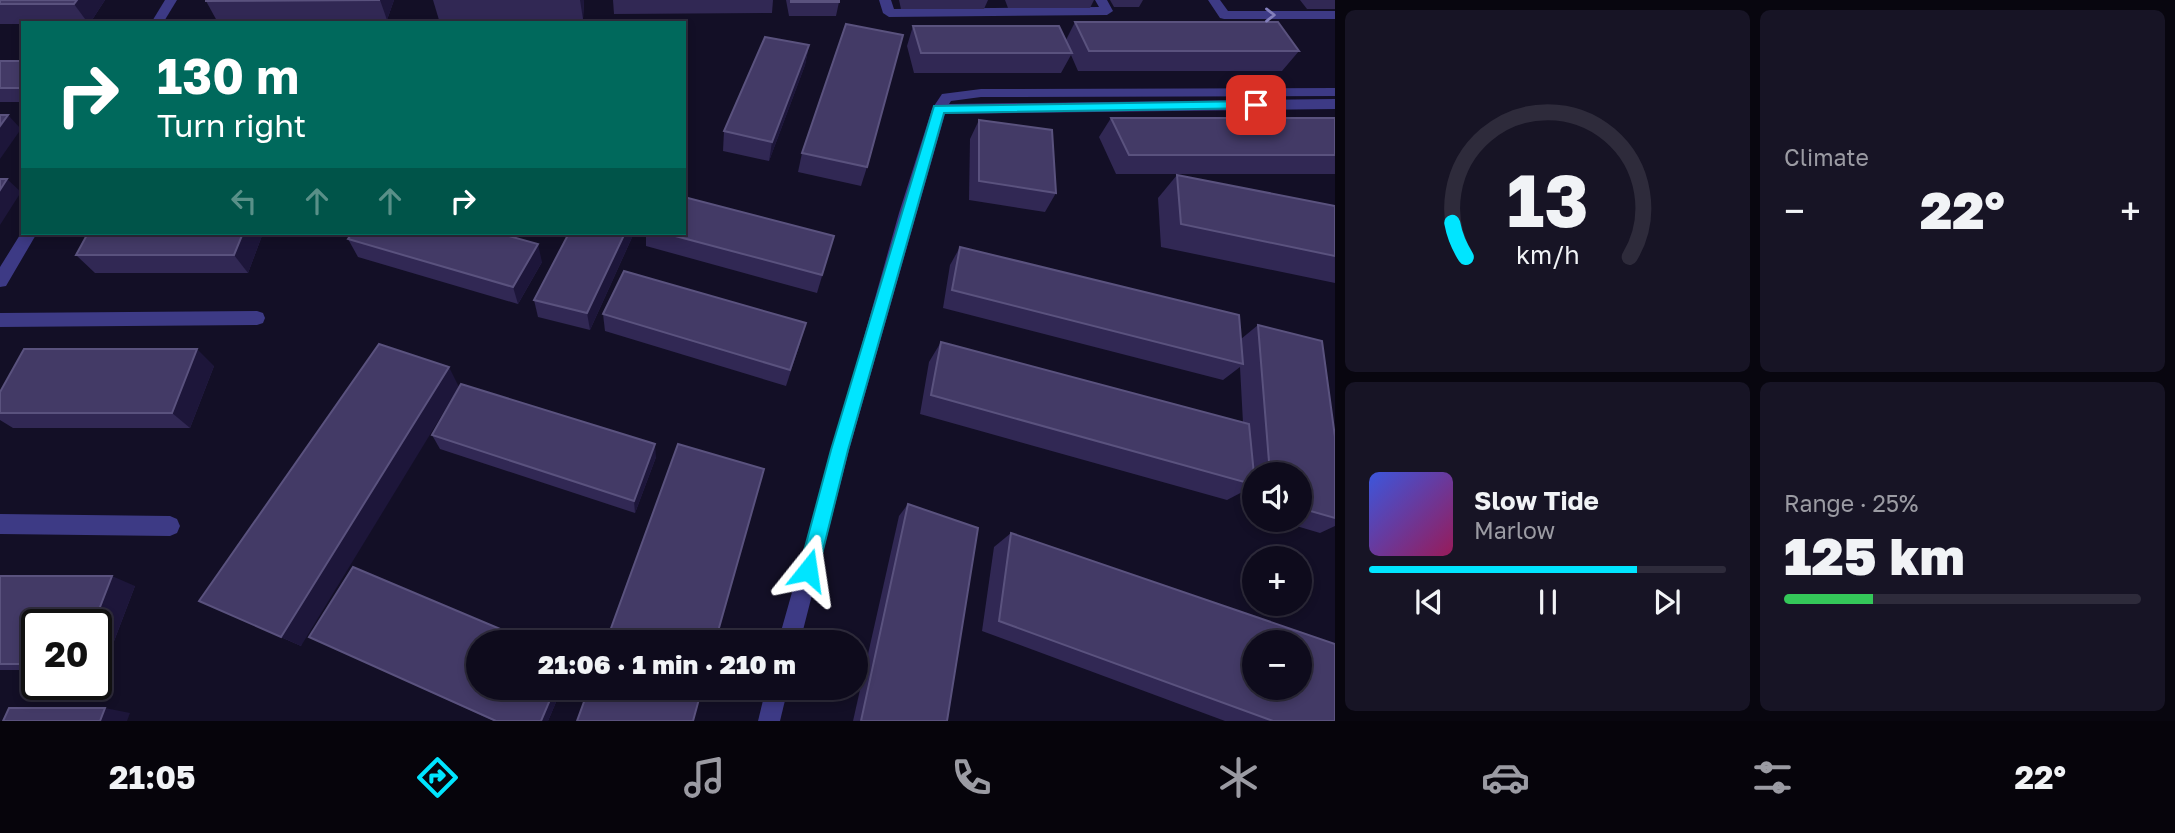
<!DOCTYPE html>
<meta charset="utf-8">
<style>
:root{--surface:#0e0b1c;--page:#171425;--text:#f1f3f6;--muted:#9b9ba3;--line:#2e2b3b;--accent:#00e5ff}
body{margin:0;font-family:"Golos Text",sans-serif;background:var(--page);color:var(--text);height:100vh;display:flex;flex-direction:column;font-size:26px;white-space:nowrap}
*{box-sizing:border-box;margin:0}
p{font-size:23px;color:var(--muted)}
.icon{flex:none;width:38px;height:38px;fill:none;stroke:currentColor;stroke-width:2;stroke-linecap:round;stroke-linejoin:round}
.map{position:relative;flex:1;overflow:hidden}
.drawer{display:flex;flex-direction:column;gap:10px;padding:10px;background:#08060f;width:840px}
.drawer>*{flex:none}
.top-card{position:absolute;left:21px;top:21px;width:665px;height:214px;border-radius:0px;box-shadow:0 4px 10px #0003,0 0 0 2px var(--line);background:#00695c;color:#fff;overflow:hidden}
.fabs{position:absolute;left:1242px;top:462px;display:grid;gap:14px}
.fabs a{display:grid;place-items:center;width:70px;height:70px;border-radius:50%;background:var(--surface);box-shadow:0 4px 10px #0003,0 0 0 2px var(--line);font-size:35px}
.speed{position:absolute;left:21px;top:609px;display:flex;gap:14px;font-size:35px;font-weight:700;text-align:center}
.speed>*{display:grid;place-content:center;width:91px;height:91px;border-radius:50%;background:var(--surface);box-shadow:0 4px 10px #0003,0 0 0 2px var(--line);line-height:1}
.speed .limit{border:4px solid #111;border-radius:10px;background:#fff;color:#111}
.pin{position:absolute;display:grid;place-items:center;width:60px;height:60px;color:#fff;margin:-30px;border-radius:14px;box-shadow:0 4px 10px #0006}
.me{position:absolute;width:77px;margin:-38px;rotate:15deg;stroke-linejoin:round;filter:drop-shadow(0 0 5px #0008)}
.turn{display:flex;align-items:center;gap:24px;height:147px;padding:0 21px;font-size:32px}
.turn .icon{width:91px;height:91px;stroke-width:2.5}
.turn b{display:block;font-size:49px;line-height:60px}
.lanes{display:flex;align-items:center;height:66px;padding:0 21px;background:#0003;justify-content:center;gap:35px;direction:ltr}
.lanes .off{opacity:.35}
.big{font-size:52px;font-weight:800;line-height:1.1}
.drawer .widget{flex:1;display:flex;flex-direction:column;justify-content:center;gap:10px;min-width:0;padding:0 24px;border-radius:10px;background:var(--page)}
.drawer .dial{align-items:center;gap:0}
.dial svg{height:182px;overflow:visible;fill:none;stroke:var(--line);stroke-width:7;stroke-linecap:round;text-anchor:middle}
.dial text{fill:var(--text);stroke:none}
.song{display:flex;align-items:center;gap:21px}
.cover{width:84px;height:84px;border-radius:10px;background:linear-gradient(135deg,hsl(230 70% 55%),hsl(330 70% 35%))}
.played{height:7px;border-radius:4px;background:linear-gradient(90deg,var(--accent) 75%,var(--line) 75%)}
.keys{display:flex;justify-content:space-around;direction:ltr}
.heat{display:flex;justify-content:space-between;align-items:center;font-size:38px;direction:ltr}
.charge{height:10px;border-radius:5px;background:linear-gradient(90deg,#34c759 25%,var(--line) 0)}
.drawer .tiles{flex:1;display:grid;gap:10px;grid-template-columns:repeat(2,1fr)}
.trip{position:absolute;left:466px;top:630px;width:402px;height:70px;border-radius:35px;background:var(--surface);box-shadow:0 4px 10px #0003,0 0 0 2px var(--line);font-weight:800;line-height:70px;text-align:center}
.menu{display:flex;height:112px;justify-content:space-around;align-items:center;background:#06040b;color:var(--muted)}
.menu .icon{width:49px;height:49px}
.menu .current{color:var(--accent)}
.menu b{font-size:32px;color:var(--text)}
main{display:flex;flex:1;min-height:0}
.map>svg:first-child{display:block}
.lines{fill:none;stroke-linecap:round;stroke-linejoin:round}
.service{fill:#3d3a85;fill-rule:evenodd}
.minor{fill:#3d3a85;fill-rule:evenodd}
.wall{fill:#312854}
.shaded-wall{fill:#1d163a}
.building{fill:#433a66;stroke:#5a527e;stroke-width:2;fill-rule:evenodd}
.oneway{stroke:#837fbc}
.route{fill:#00e5ff;stroke:#0095a6;stroke-width:2}
</style>
<main>
<div class="map">
<svg width="1335" height="721" viewBox="0 0 1335 721">
<rect width="100%" height="100%" fill="#130f26"/>
<g class="lines">
<g class="service">
<path d="M879,0h12l3,9 205,-2 -4,-7h12l6,11 -6,4 -218,2 -6,-4z"/>
<path d="M1208,0h12l8,11h107v8h-111l-4,-1z"/>
<path d="M1335,88v8l-354,1 -30,4 -2,3 386,-5v10l-390,5 -96,336 -49,192h-22l121,-429 33,-104 10,-15 39,-5z"/>
<path d="M257,311l6,2 2,5 -2,5 -6,2 -257,2v-14z"/>
<path d="M0,514l170,2 7,3 3,7 -3,7 -7,3 -170,-2z"/>
<path d="M766,688h22l-8,33h-22z"/>
</g>
<g class="minor">
<path d="M165,0h12l-14,23h-12z"/>
<path d="M23,230v3h14l-31,53 -6,1v-20z"/>
</g>
</g>
<g class="wall">
<path d="M0,0h105l-15,23h-67v1h-23z"/>
<path d="M206,0h188l-7,20 -170,1 -11,-20z"/>
<path d="M433,0h151l-1,19 -144,1z"/>
<path d="M613,0h160l-1,13 -158,1z"/>
<path d="M786,0h53v2l-3,14h-47z"/>
<path d="M899,0h89l-4,9h-83z"/>
<path d="M1005,0h89l-4,8h-82z"/>
<path d="M1110,0h33l-4,7h-25z"/>
<path d="M1300,0h35v9h-28z"/>
<path d="M1075,22l224,29 -17,20h-204l-7,-16 -10,18h-147l-7,-27 6,-20 153,14z"/>
<path d="M809,45l-4,20 -36,96 -46,-10 1,-20z"/>
<rect x="0" y="61" width="23" height="41"/>
<path d="M1111,118h224v56h-219l-17,-37z"/>
<path d="M979,120l77,73 -11,19 -76,-12 1,-61z"/>
<path d="M802,153l65,14 -6,19 -63,-14z"/>
<path d="M1177,175l158,31v77l-174,-36 -3,-49z"/>
<path d="M88,233h175l-15,40h-153l-19,-18z"/>
<path d="M569,233h65l-44,97 -52,-13 -4,-17z"/>
<path d="M646,233h38l150,3 -17,57 -171,-47z"/>
<path d="M348,239l194,23 -24,42 -160,-47z"/>
<path d="M960,247l281,92 17,-14 77,112v89l-15,7 -44,-13h24v-46h-45v39l-6,-1 -1,-23 -21,11 -307,-86 9,-52 12,-20 302,81 -3,-56 -17,13 -280,-72 7,-43z"/>
<path d="M603,314l198,26 -15,46 -181,-55z"/>
<path d="M379,344l-78,302 -102,-45z"/>
<path d="M214,366l-24,62h-177l-13,-8v-28z"/>
<path d="M432,435l224,22 -21,56 -195,-64z"/>
<path d="M908,504l39,217h-94l46,-205z"/>
<path d="M1011,533l324,188h-110l-243,-90 12,-84z"/>
<path d="M0,576l135,10 -32,84h-7v-45h-59v45h-37z"/>
<path d="M309,637l253,51 -14,33h-54z"/>
</g>
<g class="shaded-wall">
<path d="M77,0h28l-15,23h-2l-14,-19z"/>
<path d="M380,0h14l-7,20z"/>
<path d="M580,0h4l-1,19z"/>
<path d="M809,45l-4,20 -36,96 3,-19z"/>
<path d="M8,115l13,14 -21,30v-33z"/>
<path d="M7,179l14,13 -21,33v-35z"/>
<path d="M243,233h20l-15,40 -14,-18z"/>
<path d="M625,233h9l-44,97 -3,-17z"/>
<path d="M538,244l4,18 -24,42 -5,-17z"/>
<path d="M197,349l17,17 -24,62 -18,-15z"/>
<path d="M449,367l10,20 -158,259 -20,-9z"/>
<path d="M655,444l1,13 -21,56 -1,-12z"/>
<path d="M112,576l23,10 -32,84 -7,-1v-44h-3z"/>
<path d="M555,688h7l-14,33h-7z"/>
<path d="M105,708l25,5 -3,8h-27z"/>
</g>
<g class="building">
<path d="M0,0h77l-3,4h-74z"/>
<path d="M206,0h174l-174,1z"/>
<rect x="791" y="0" width="48" height="2"/>
<path d="M1075,22h203l21,29h-210z"/>
<path d="M846,24l57,11 -36,132 -65,-14z"/>
<path d="M913,26h146l13,27h-151z"/>
<path d="M765,37l44,8 -37,97 -48,-11z"/>
<path d="M0,61h23l-1,27h-22z"/>
<path d="M0,115h8l-8,11z"/>
<path d="M1111,118h224v37h-206z"/>
<path d="M979,120l73,10 4,63 -77,-12z"/>
<path d="M1177,175l158,31v50l-154,-32z"/>
<path d="M0,179h7l-7,11z"/>
<path d="M684,197l150,39 -12,39 -158,-42h20z"/>
<path d="M88,233h155l-9,22h-158z"/>
<path d="M352,233h146l40,11 -25,43 -165,-48z"/>
<path d="M569,233h56l-38,80 -53,-13z"/>
<path d="M960,247l279,68 4,49 -291,-74z"/>
<path d="M624,271l182,52 -16,47 -187,-56z"/>
<path d="M1258,325l64,16 13,96v81l-35,-10v-34h-30z"/>
<path d="M941,342l308,82 6,61 -324,-90z"/>
<path d="M379,344l70,23 -168,270 -82,-36z"/>
<path d="M24,349h173l-25,64h-172v-21z"/>
<path d="M461,384l194,60 -21,57 -202,-66z"/>
<path d="M678,444l86,25 -49,173h-109z"/>
<path d="M908,504l70,24 -31,193h-86z"/>
<path d="M1011,533l324,111v77h-62l-274,-100zM1255,642h45v46h-45z"/>
<path d="M353,567l178,75h-53v46h77l-14,33h-45l-187,-84z"/>
<path d="M0,576h112l-19,49h-56v39h-37z"/>
<path d="M589,688h113l-9,33h-116z"/>
<path d="M9,708h96l-5,13h-97z"/>
</g>
<defs><path id="oneway-chevron" d="M-2-3.5L2.5 0L-2 3.5" fill="none" stroke-width="1.6" stroke-linecap="round" stroke-linejoin="round" transform="scale(1.75)"/></defs>
<use class="oneway" href="#oneway-chevron" transform="translate(1270 15)"/>
<path class="route" d="M1256,101l7,4 -2,3 -317,5 -96,337 -30,120 -3,7 -7,3 -6,-3 -3,-7 32,-120 103,-344z"/>
</svg>
<div class="fabs">
<a><svg class="icon" aria-label="sound" viewBox="0 0 24 24"><path d="M4 9h4l5-4v14l-5-4H4zM17 9q2 3 0 6"/></svg></a>
<a>+</a>
<a>−</a>
</div>
<div class="speed"><div class="limit">20</div></div>
<div class="pin" style="left:1256px;top:105px;background:#d93025"><svg class="icon" aria-label="arrive" viewBox="0 0 24 24"><path d="M6 21V4h12l-3 4 3 4H6"/></svg></div>
<svg class="me" style="left:808px;top:570px" viewBox="-20 -20 40 40"><path d="M0-17L14 15 0 8-14 15z" fill="#00e5ff" stroke="#fff" stroke-width="4"/></svg>
<div class="trip">21:06 · 1 min · 210 m</div>
<div class="top-card">
<div class="turn"><svg class="icon" aria-label="right" viewBox="0 0 24 24"><path d="M7 20v-9h11M14 6l5 5-5 5"/></svg><div><b>130 m</b>Turn right</div></div>
<div class="lanes"><svg class="icon off" aria-label="left" viewBox="0 0 24 24"><path d="M17 20v-9H6M10 6l-5 5 5 5"/></svg><svg class="icon off" aria-label="ahead" viewBox="0 0 24 24"><path d="M12 20V5M6 11l6-6 6 6"/></svg><svg class="icon off" aria-label="ahead" viewBox="0 0 24 24"><path d="M12 20V5M6 11l6-6 6 6"/></svg><svg class="icon" aria-label="right" viewBox="0 0 24 24"><path d="M7 20v-9h11M14 6l5 5-5 5"/></svg></div>
</div>
</div>
<section class="drawer">
<div class="tiles">
<div class="widget dial"><svg viewBox="0 0 100 80">
<path d="M14 69A42 42 0 1 1 86 69"/>
<path d="M14 69A42 42 0 0 1 8 54" stroke="#00e5ff"/>
<text x="50" y="56" font-size="32" font-weight="700">13</text>
<text x="50" y="72" font-size="11">km/h</text>
</svg></div>
<div class="widget"><p>Climate</p>
<div class="heat"><a>−</a><b class="big">22°</b><a>+</a></div>
</div>
<div class="widget">
<div class="song"><i class="cover"></i><div><b>Slow Tide</b><p>Marlow</p></div></div>
<div class="played"></div>
<div class="keys"><svg class="icon" aria-label="previous" viewBox="0 0 24 24"><path d="M18 5L8 12l10 7zM5 5v14"/></svg><svg class="icon" aria-label="pause" viewBox="0 0 24 24"><path d="M8 5v14M16 5v14"/></svg><svg class="icon" aria-label="next" viewBox="0 0 24 24"><path d="M6 5l10 7-10 7zM19 5v14"/></svg></div>
</div>
<div class="widget"><p>Range · 25%</p><b class="big">125 km</b><div class="charge"></div></div>
</div>
</section>
</main>
<nav class="menu">
<b>21:05</b>
<svg class="icon current" aria-label="directions" viewBox="0 0 24 24"><path d="M12 3l9 9-9 9-9-9zM9 14v-3h6M13 9l2 2-2 2"/></svg>
<svg class="icon" aria-label="music" viewBox="0 0 24 24"><path d="M9 18V5l10-2v13"/><circle cx="6" cy="18" r="3"/><circle cx="16" cy="16" r="3"/></svg>
<svg class="icon" aria-label="phone" viewBox="0 0 24 24"><path d="M5 4h4l2 5-3 2q2 4 5 5l2-3 5 2v4C11 20 4 13 5 4z"/></svg>
<svg class="icon" aria-label="climate" viewBox="0 0 24 24"><path d="M12 3v18M4 7l16 10M4 17L20 7"/></svg>
<svg class="icon" aria-label="car" viewBox="0 0 24 24"><path d="M5 17H2v-5l4-1 3-4h7l3 4 3 1v5h-3M9 17h6M6 11h13"/><circle cx="7" cy="17" r="2"/><circle cx="17" cy="17" r="2"/></svg>
<svg class="icon" aria-label="filters" viewBox="0 0 24 24"><path d="M4 7h16M4 17h16"/><circle cx="9" cy="7" r="2"/><circle cx="15" cy="17" r="2"/></svg>
<b>22°</b>
</nav>
